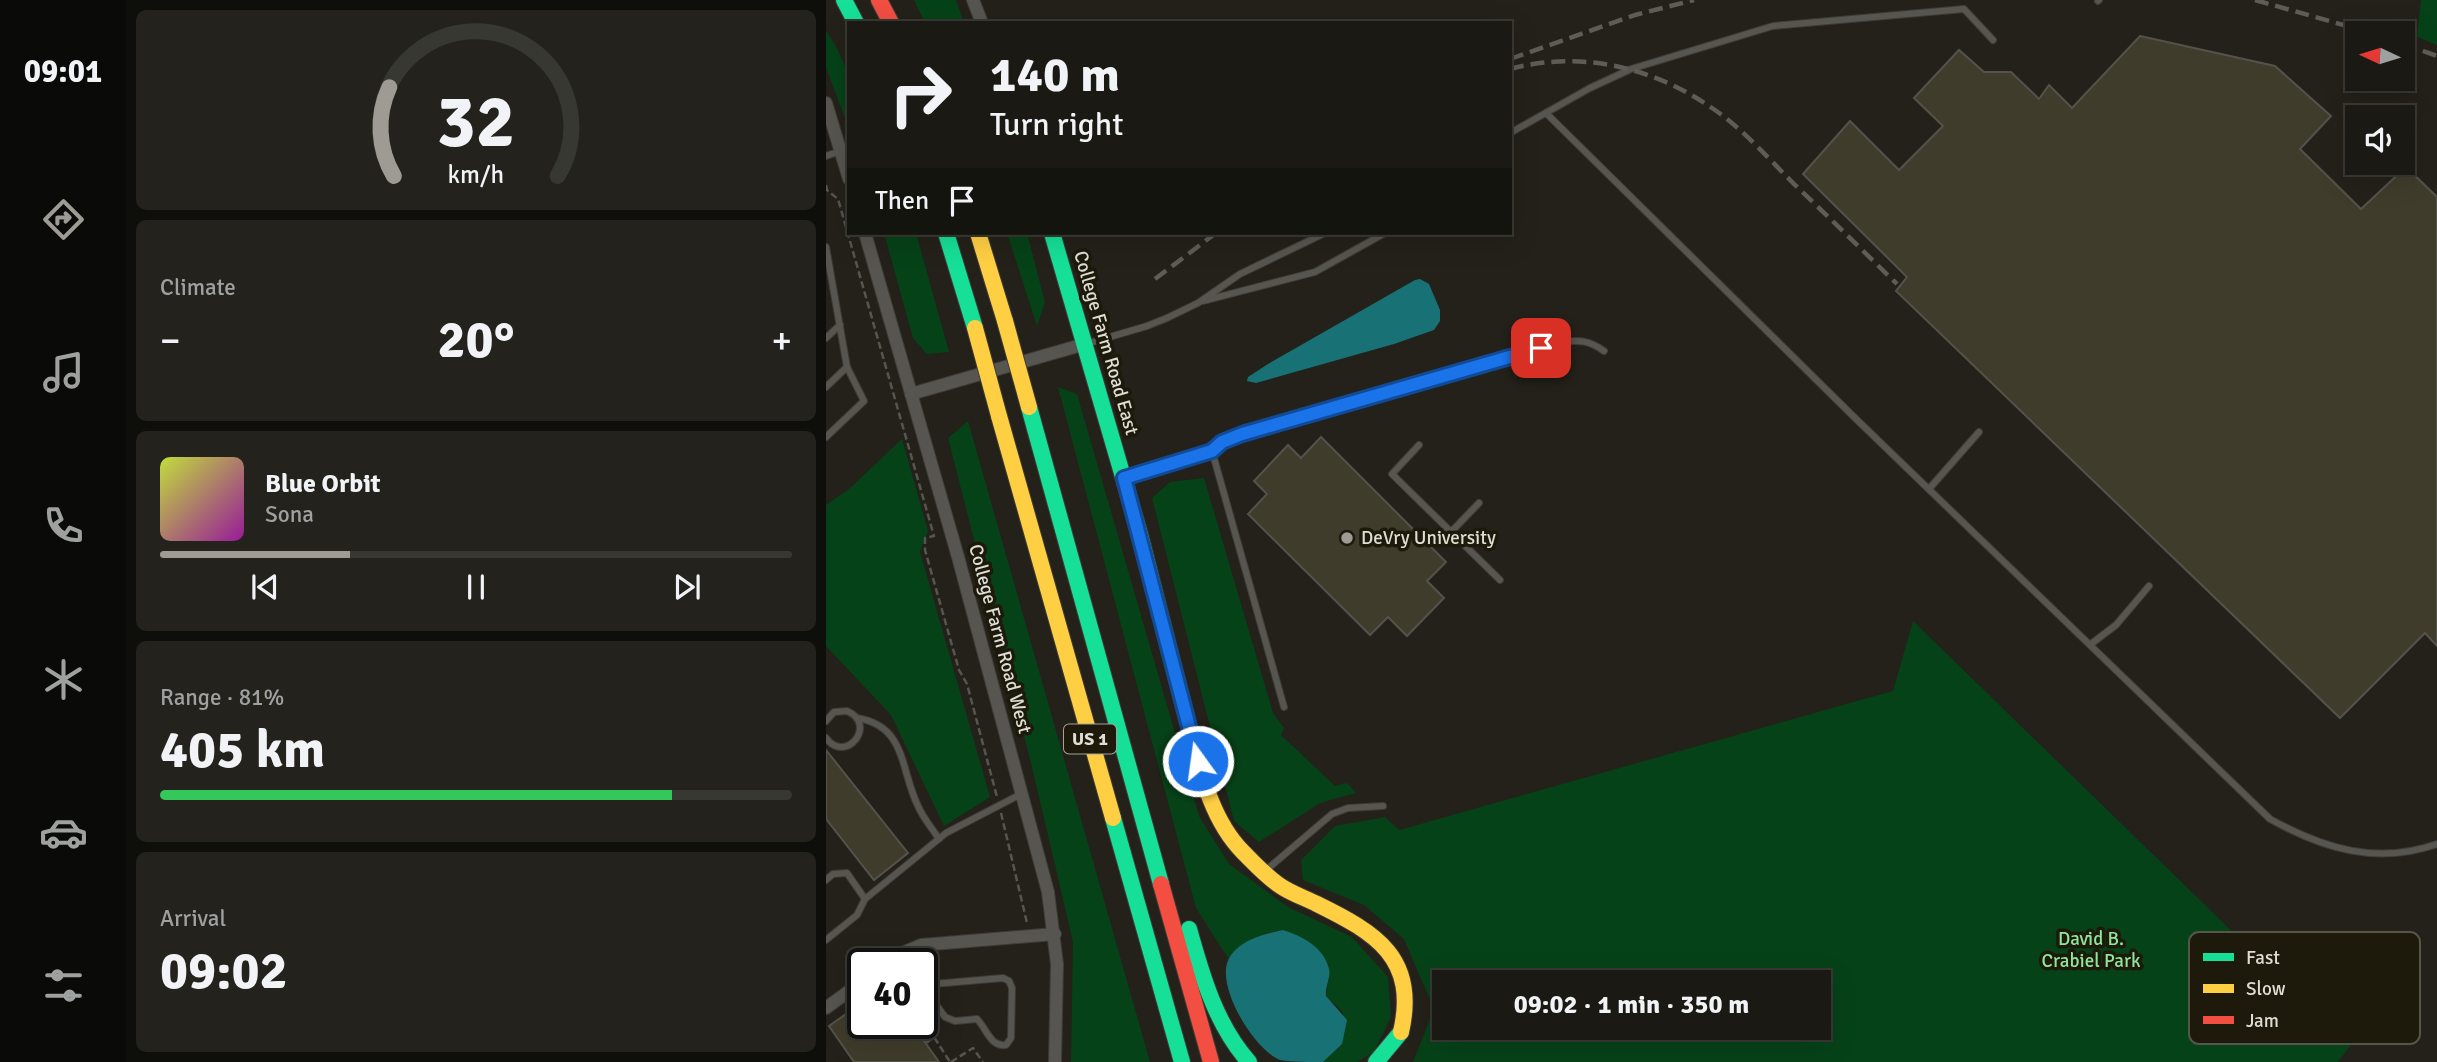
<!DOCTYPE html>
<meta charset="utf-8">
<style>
:root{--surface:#1a1913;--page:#23221c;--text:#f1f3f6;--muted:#9fa0a0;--line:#383833;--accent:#9d9b93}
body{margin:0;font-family:Signika,sans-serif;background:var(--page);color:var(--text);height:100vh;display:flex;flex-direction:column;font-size:26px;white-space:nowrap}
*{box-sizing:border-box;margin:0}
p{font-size:23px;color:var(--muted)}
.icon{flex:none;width:38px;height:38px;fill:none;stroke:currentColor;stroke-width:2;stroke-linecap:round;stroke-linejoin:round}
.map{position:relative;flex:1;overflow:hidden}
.details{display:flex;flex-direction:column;gap:10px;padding:10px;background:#0e0e0a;width:700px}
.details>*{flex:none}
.top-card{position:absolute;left:21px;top:21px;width:665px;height:214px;border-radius:0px;box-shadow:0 7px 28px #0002,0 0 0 2px var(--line);background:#1a1913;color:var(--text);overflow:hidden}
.needle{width:46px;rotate:274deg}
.fabs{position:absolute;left:1519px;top:21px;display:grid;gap:14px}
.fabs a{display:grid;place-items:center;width:70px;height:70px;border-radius:0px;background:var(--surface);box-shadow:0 7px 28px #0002,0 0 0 2px var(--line);font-size:35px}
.speed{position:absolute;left:21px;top:948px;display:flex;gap:14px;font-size:35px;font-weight:700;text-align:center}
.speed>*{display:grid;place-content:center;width:91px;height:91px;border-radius:50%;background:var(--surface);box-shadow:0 7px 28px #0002,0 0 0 2px var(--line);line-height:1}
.speed .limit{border:4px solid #111;border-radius:10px;background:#fff;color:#111}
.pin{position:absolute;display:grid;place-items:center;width:60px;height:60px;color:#fff;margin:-30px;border-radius:14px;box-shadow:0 4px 10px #0006}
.me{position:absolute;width:77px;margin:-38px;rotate:346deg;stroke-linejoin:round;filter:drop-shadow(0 0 5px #0008)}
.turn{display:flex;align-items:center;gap:24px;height:147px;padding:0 28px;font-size:32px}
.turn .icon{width:91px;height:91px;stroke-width:2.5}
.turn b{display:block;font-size:49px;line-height:60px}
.then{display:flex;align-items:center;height:66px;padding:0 28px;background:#0003;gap:14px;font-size:26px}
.big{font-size:52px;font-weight:700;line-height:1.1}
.details .tile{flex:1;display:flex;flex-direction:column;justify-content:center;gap:10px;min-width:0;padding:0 24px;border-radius:10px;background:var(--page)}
.details .dial{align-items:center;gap:0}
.dial svg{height:182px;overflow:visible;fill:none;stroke:var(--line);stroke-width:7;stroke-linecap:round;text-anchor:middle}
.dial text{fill:var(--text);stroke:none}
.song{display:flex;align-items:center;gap:21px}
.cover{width:84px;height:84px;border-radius:10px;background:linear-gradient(135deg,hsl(70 70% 55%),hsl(300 70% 35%))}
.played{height:7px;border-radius:4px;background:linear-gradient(90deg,var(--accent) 30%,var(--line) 30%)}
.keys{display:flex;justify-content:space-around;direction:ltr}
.heat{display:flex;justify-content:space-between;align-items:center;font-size:38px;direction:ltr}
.charge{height:10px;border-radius:5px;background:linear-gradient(90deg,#34c759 81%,var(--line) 0)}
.trip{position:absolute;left:606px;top:970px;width:399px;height:70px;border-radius:0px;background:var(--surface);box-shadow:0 7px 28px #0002,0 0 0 2px var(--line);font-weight:700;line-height:70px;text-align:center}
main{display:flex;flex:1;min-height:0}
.menu{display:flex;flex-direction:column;width:126px;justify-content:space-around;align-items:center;background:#0a0a08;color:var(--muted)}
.menu .icon{width:49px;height:49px}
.menu .current{color:var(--accent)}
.menu b{font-size:32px;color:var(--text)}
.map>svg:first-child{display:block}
.green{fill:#064218;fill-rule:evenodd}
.water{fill:#187174}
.building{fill:#3f3c2b;stroke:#54524c;stroke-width:2}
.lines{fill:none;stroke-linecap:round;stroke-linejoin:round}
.lane-casing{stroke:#3e3c36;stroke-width:8}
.street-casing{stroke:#3e3c36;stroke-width:14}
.fast-casing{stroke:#3e3c36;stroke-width:18}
.slow-casing{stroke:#3e3c36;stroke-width:18}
.jam-casing{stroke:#3e3c36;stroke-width:18}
.path{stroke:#565550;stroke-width:2.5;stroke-dasharray:7 3.5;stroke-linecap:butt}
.lane{stroke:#575550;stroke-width:6}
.street{stroke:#575550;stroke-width:12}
.fast{stroke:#16e098;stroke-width:16}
.slow{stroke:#ffcf43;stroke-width:16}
.jam{stroke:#f24e42;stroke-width:16}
.rail{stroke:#5e5c57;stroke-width:4.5;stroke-dasharray:14 7;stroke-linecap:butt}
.slow-bridge-casing{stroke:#3e3c36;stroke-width:18;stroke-linecap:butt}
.slow-bridge{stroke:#ffcf43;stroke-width:16}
.route-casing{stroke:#114b97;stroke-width:18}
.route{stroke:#1a73e8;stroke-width:12}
.poi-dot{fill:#9d9b93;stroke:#1d1a0c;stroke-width:2.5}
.labels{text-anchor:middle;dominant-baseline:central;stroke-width:7;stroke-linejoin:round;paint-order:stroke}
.shield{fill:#1d1a0c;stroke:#a5a298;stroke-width:2}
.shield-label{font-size:18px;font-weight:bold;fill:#dfddd4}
.street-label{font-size:19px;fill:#dfddd4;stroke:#1d1a0c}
.poi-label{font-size:19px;fill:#dfddd4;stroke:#1d1a0c;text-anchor:start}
.park-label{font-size:19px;fill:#8ee69b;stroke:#1d1a0c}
.key{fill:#1d1a0c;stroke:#575448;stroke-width:2}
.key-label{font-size:19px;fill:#dfddd4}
</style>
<main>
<nav class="menu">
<b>09:01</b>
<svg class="icon current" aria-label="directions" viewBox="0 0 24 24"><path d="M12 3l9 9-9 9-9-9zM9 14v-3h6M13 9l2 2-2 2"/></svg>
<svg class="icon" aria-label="music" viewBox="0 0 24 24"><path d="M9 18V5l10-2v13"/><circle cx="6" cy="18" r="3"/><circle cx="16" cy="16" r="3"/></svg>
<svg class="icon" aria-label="phone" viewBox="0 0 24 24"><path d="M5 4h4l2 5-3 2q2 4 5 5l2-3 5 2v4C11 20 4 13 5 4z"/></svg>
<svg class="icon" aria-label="climate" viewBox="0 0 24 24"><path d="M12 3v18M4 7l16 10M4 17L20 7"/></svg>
<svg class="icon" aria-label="car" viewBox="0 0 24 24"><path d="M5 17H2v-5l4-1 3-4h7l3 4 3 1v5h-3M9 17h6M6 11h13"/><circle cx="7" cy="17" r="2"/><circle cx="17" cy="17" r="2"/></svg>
<svg class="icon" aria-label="filters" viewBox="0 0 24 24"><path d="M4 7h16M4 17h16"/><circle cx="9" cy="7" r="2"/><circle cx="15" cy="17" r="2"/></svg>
</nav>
<section class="details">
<div class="tile dial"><svg viewBox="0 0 100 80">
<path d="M14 69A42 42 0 1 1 86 69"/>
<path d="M14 69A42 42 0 0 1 12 30" stroke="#9d9b93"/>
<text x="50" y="56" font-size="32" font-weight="700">32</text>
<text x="50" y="72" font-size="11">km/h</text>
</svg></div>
<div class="tile"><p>Climate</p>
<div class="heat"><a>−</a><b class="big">20°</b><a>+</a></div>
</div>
<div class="tile">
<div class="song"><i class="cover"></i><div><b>Blue Orbit</b><p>Sona</p></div></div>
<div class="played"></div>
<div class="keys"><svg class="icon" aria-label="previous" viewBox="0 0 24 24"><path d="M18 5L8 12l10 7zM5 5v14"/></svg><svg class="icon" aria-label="pause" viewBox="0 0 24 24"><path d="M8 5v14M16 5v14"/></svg><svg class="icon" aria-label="next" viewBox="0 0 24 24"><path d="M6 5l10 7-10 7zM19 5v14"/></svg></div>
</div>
<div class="tile"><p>Range · 81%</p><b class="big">405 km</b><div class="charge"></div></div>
<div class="tile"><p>Arrival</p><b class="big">09:02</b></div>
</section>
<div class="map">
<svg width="1611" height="1062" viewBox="0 0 1611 1062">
<rect width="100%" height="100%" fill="#232119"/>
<g class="green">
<path d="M88,0h42l8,23h-39z"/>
<path d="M1595,0h16v45l-20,-8z"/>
<path d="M0,31c26,37 23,53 23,97l-23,-60z"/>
<path d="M58,233h32l33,119 -22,2 -14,-16z"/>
<path d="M181,233h20l18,69 -8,24z"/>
<path d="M232,387l19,7 122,422 30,48 59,43 64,30 36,40 3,40 -17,35 -17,10h-34l19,-18 1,-32 -17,-16 3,-18 -46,-48c-23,4 -38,11 -55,28l-32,-50z"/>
<path d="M142,421l182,641h-79l2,-120 -42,-179 -83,-325z"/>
<path d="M76,439l26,92 -8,21 70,245 -46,29 -53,-111 -65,-69v-141l23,-16z"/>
<path d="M378,478l69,235 11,15 -3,7 54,51 12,-3 9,10 -36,10 -61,39 -25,-21 -82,-323 18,-16z"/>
<path d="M1087,621l437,425 -12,16h-925l21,-53 -30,-70 -40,-34 -61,-25 -2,-20 34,-34 50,-9 14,13 494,-139zM618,982h374v45h-374z"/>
</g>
<g class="water">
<path d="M594,279l9,5 11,26v11l-6,9 -40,14 -138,39 -9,-2 1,-4 20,-13 147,-84z"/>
<path d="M457,930c19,6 41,17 46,39 2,8 -4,18 -3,27l21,24 -5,24 -19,18c-13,0 -31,0 -43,-2 -26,-10 -69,-79 -49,-105 12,-16 33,-21 52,-25z"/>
</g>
<g class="building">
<path d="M1314,36l135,30 56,50 -31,33 61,60 45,-42 31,30v449l-12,-13 -85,85 -444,-427 11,-14 -104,-103 47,-53 49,49 44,-44 -29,-28 45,-48 25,22h27l28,27 10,-14 23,23z"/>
<path d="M495,437l125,125 -19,19 17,17 -37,38 -19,-19 -18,18 -122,-121 19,-20 -13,-13 34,-36 13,13z"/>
<path d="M0,750l82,103 -34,27 -48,-61z"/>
<path d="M37,1002v22h49l27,38h-85l-25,-36z"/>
</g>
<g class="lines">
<g class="lane-casing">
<g id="lane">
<path d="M1272,1l1,-1"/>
<path d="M720,113l307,303 417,403c54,30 107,46 167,25"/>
<path d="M684,133l80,-45 41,-19 142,-43 191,-17 29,31"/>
<path d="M0,156l15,-5"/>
<path d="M0,247l21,120 -21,20"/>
<path d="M377,301l112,-29 70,-39"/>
<path d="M0,338l14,-13"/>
<path d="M260,344l61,-18 20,-8 31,-15 42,-29 85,-41"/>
<path d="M0,437l38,-36 -17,-34"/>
<path d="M593,445l-27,29 108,106"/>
<path d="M386,451l72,256"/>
<path d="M298,478l88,-27 10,-9 20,-8 319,-92c18,-2 28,-2 43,9"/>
<path d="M1103,489l50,-57"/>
<path d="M625,532l28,-29"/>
<path d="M1265,644l25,-19 33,-39"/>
<path d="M31,718c50,8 43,52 61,88 5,12 14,22 21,33"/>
<path d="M0,721l8,-9 13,-1c31,13 -1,54 -21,27"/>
<path d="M439,871l67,-57 16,-6 35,-2"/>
<path d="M0,880l7,-6 14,-1 18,26"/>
<path d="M0,940l31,-25 8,-16 81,-66 75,-39"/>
<path d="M177,978l6,3 3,7 -1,50 -5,7c-16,2 -19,-16 -29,-26l-22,2 -10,-4 -23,-32z"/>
</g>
</g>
<g class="street-casing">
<g id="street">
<path d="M147,0l9,23"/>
<path d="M0,103l23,76"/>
<path d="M39,233l93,324 90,335 9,72 -2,98"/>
<path d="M85,394l174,-50"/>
<path d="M60,964l14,-10 21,-9 134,-11"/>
<path d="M0,1008l37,-27"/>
</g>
</g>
<g class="fast-casing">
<g id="fast">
<path d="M18,0l12,23"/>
<path d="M120,233l29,95"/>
<path d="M226,233l88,302 50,196"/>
<path d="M203,407l132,477"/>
<path d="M287,818l69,244"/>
<path d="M363,929c13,47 27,96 60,133"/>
<path d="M550,1062l25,-30"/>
</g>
</g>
<g class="slow-casing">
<g id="slow">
<path d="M152,233l27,88"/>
<path d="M173,416l114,402"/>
<path d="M364,731c11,42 22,90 53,121 11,11 23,24 36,33 11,8 26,13 38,19 59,29 101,54 84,128"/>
</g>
</g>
<g class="jam-casing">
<g id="jam">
<path d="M53,0l12,23"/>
<path d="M335,884l50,178"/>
</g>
</g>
<g class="path">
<path d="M0,185l1,5 11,9 96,337 -9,2v12l34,120 8,14 30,113"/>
<path d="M175,813l26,110"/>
<path d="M100,1043l8,-6 16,25"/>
<path d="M125,1062l22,-14 10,14"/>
</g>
<use href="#lane" class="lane"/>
<use href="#street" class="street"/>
<use href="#fast" class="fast"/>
<use href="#slow" class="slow"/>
<use href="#jam" class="jam"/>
<g class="rail">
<path d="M1429,0l117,33"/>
<path d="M1577,44l34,12"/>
<path d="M684,59l125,-44 59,-15"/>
<path d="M684,69c70,-19 143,-2 202,39 30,20 56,50 82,76 35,33 69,67 103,100"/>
<path d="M329,279l61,-46"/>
</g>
<g class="slow-bridge-casing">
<g id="slow-bridge">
<path d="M179,321l24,86"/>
<path d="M149,328l24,88"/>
</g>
</g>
<use href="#slow-bridge" class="slow-bridge"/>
</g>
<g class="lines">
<g class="route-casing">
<path id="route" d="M372,761l-74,-283 88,-27 10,-9 20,-8 299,-86"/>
</g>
<use href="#route" class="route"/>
</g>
<circle class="poi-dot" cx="521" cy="538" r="7"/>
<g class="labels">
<rect class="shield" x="238" y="724.5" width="52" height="29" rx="5"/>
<g class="shield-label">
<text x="264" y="739">US 1</text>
</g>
<g class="street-label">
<text transform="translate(280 343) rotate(74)">College Farm Road East</text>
<text transform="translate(174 639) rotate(75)">College Farm Road West</text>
</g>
<g class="poi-label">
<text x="535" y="538">DeVry University</text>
</g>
<g class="park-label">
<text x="1265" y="939">David B.<tspan x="1265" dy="22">Crabiel Park</tspan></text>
</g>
</g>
<rect x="1363" y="932" width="231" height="112" rx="10" class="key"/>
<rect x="1377" y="953" width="31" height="8" fill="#16e098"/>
<rect x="1377" y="984" width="31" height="9" fill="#ffcf43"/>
<rect x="1377" y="1016" width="31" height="8" fill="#f24e42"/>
<g class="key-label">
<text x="1420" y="964">Fast</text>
<text x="1420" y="995">Slow</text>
<text x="1420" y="1027">Jam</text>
</g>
</svg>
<div class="fabs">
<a><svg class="needle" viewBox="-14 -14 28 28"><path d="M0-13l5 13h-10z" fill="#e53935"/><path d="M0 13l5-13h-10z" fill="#9fa0a0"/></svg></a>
<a><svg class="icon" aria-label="sound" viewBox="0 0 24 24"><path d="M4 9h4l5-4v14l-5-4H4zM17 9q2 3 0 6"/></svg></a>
</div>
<div class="speed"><div class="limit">40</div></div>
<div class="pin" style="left:715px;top:348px;background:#d93025"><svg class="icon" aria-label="arrive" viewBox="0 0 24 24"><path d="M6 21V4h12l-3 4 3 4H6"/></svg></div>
<svg class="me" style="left:372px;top:761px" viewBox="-20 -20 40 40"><circle r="17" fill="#1a73e8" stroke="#fff" stroke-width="3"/><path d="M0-11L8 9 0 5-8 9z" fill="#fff"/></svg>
<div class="trip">09:02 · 1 min · 350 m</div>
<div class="top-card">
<div class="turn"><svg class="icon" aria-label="right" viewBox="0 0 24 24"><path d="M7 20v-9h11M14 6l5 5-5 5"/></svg><div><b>140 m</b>Turn right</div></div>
<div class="then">Then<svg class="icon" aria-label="arrive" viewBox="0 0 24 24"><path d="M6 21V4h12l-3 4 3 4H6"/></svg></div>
</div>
</div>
</main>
